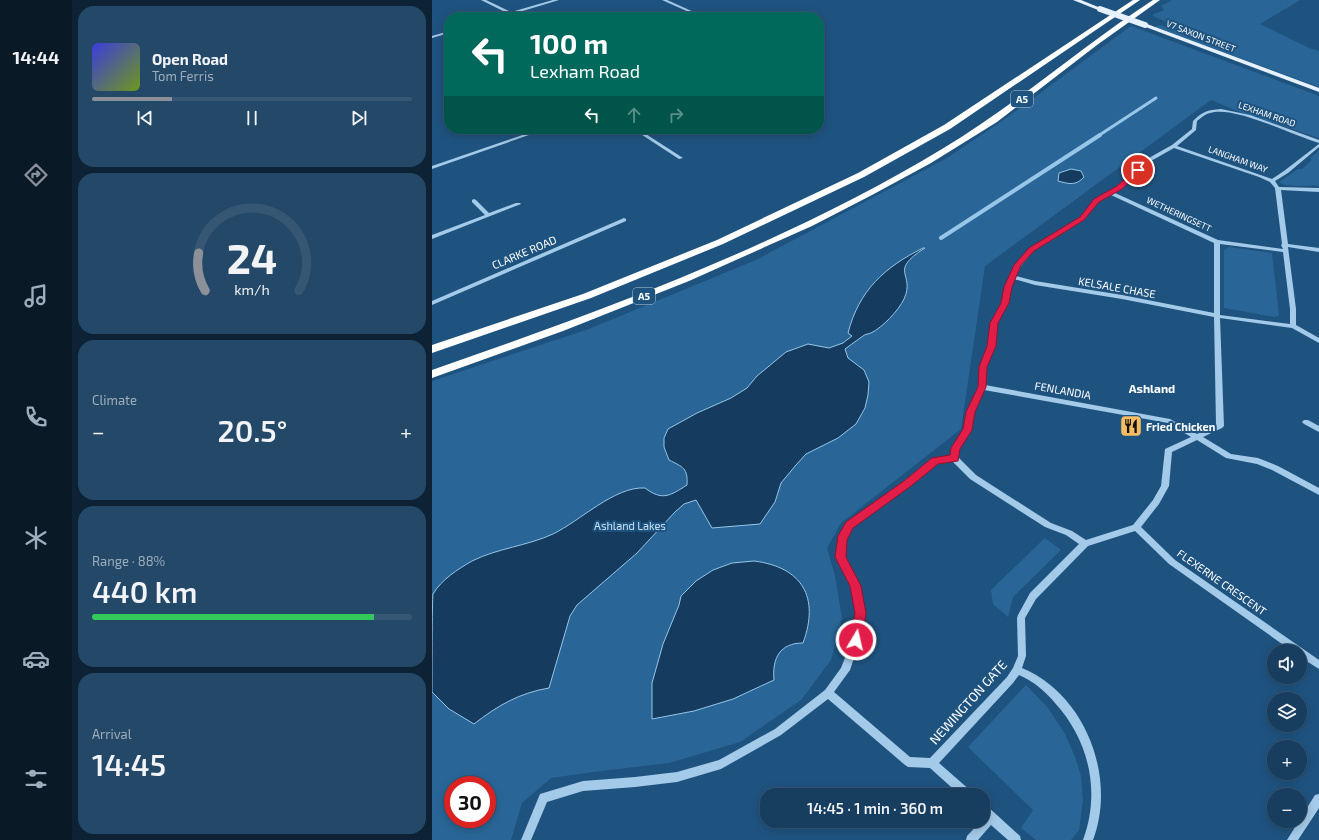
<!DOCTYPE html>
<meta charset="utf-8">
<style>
:root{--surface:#173e5f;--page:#244968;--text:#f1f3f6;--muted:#9eaebd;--line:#365774;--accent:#8c9099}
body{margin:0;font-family:"Exo 2",sans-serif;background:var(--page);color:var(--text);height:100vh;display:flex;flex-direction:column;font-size:15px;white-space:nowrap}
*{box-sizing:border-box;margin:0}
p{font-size:13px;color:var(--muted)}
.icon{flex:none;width:22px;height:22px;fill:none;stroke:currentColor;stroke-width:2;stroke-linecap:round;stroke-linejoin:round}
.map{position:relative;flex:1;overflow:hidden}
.panel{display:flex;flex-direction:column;gap:6px;padding:6px;background:#0d2234;width:360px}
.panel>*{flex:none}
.hud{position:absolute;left:12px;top:12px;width:380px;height:122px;border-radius:16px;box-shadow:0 2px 10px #0003,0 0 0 1px var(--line);background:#00695c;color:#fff;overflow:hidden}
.tools{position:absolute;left:835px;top:644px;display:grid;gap:8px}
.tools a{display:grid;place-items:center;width:40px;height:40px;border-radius:50%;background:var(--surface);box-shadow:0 2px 10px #0003,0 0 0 1px var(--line);font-size:20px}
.speed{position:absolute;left:12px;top:776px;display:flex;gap:8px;font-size:20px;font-weight:700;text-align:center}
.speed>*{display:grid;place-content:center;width:52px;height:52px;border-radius:50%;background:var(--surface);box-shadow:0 2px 10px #0003,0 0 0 1px var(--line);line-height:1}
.speed .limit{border:6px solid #d22;background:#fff;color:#111}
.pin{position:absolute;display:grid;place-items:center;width:34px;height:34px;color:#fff;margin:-17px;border:2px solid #fff;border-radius:50%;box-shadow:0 1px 4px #0007}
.me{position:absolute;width:44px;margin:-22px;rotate:9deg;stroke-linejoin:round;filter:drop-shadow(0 0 3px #0008)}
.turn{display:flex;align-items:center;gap:14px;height:84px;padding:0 20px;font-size:18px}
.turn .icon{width:52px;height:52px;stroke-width:2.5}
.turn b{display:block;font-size:28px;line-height:34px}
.lanes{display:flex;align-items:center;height:38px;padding:0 20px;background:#0003;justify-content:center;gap:20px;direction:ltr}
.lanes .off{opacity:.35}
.big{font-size:30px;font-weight:600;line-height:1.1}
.panel .widget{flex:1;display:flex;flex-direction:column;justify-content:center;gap:6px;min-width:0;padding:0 14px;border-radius:16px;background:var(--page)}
.panel .dial{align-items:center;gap:0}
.dial svg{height:104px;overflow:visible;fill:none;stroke:var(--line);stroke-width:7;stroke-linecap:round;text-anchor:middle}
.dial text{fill:var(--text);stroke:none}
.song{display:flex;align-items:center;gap:12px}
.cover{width:48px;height:48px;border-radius:6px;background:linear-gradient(135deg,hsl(240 70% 55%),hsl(80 70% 35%))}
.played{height:4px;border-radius:2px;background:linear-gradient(90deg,var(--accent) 25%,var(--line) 25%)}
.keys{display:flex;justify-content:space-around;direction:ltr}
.heat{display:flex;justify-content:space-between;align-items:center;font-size:22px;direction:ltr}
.charge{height:6px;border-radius:3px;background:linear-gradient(90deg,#34c759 88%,var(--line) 0)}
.trip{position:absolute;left:328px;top:788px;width:230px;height:40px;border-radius:16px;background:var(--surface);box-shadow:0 2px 10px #0003,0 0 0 1px var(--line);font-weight:600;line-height:40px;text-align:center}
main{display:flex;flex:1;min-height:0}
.tab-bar{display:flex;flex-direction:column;width:72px;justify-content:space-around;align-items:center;background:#091926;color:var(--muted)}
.tab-bar .icon{width:28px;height:28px}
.tab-bar .current{color:var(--accent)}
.tab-bar b{font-size:18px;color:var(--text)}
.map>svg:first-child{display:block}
.green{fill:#296697;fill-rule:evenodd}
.water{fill:#153c5e;stroke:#97c6e9}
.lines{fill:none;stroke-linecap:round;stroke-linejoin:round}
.stream-far1{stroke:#97c6e9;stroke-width:3}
.stream{stroke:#97c6e9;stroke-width:4}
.minor{fill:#a3cae8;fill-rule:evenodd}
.major{fill:#e5f1fe;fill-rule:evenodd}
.highway{fill:#fff;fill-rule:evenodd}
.major-bridge{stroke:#e5f1fe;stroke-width:6}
.route{fill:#e11d48;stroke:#92132f}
.labels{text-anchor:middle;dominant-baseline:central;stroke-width:4;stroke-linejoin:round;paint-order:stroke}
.far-street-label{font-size:9px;fill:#fff;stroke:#1f537f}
.shield{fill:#1f537f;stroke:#bccbd9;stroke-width:1}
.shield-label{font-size:10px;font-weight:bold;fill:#fff}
.street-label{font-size:11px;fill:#fff;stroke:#1f537f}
.poi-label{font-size:11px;font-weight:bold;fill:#fff;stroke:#1f537f;text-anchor:start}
.park-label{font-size:11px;fill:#c7e1f6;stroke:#1f537f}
.neighbourhood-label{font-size:12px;font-weight:bold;fill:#fff;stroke:#1f537f}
.near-street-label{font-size:13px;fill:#fff;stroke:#1f537f}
</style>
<main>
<nav class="tab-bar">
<b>14:44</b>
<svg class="icon current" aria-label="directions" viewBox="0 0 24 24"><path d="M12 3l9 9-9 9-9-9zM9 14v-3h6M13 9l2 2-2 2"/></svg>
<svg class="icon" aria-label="music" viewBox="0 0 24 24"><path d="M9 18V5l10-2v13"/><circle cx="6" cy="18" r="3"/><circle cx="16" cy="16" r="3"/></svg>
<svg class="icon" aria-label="phone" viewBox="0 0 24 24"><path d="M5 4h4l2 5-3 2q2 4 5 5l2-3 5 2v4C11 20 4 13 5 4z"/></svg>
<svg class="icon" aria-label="climate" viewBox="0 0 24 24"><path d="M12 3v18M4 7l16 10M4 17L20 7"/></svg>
<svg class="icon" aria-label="car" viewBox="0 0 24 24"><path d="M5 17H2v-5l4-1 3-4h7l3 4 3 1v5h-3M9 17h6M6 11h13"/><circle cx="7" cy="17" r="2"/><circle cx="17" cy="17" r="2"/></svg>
<svg class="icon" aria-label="filters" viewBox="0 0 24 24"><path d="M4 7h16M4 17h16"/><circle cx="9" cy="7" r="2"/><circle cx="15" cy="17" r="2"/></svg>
</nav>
<section class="panel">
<div class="widget">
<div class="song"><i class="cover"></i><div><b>Open Road</b><p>Tom Ferris</p></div></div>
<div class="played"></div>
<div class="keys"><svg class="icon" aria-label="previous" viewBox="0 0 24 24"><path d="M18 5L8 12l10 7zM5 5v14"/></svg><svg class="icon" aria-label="pause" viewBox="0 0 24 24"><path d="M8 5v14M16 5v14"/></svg><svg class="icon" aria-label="next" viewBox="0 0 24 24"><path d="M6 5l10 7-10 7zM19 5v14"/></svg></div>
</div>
<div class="widget dial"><svg viewBox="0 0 100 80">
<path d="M14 69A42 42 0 1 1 86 69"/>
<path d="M14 69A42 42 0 0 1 9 40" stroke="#8c9099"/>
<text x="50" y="56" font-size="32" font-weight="700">24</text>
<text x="50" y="72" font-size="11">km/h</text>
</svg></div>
<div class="widget"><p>Climate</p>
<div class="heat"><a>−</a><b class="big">20.5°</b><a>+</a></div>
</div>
<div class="widget"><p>Range · 88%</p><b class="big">440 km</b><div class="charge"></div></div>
<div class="widget"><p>Arrival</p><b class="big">14:45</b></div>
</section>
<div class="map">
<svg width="887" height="840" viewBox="0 0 887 840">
<rect width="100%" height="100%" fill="#1f537f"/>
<g class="green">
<path d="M740,0h128l-40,24 49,24 10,3v36l-164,-60 5,-2 9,3 5,-2 -22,-11 12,-5 -3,-4z"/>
<path d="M699,26l188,70v42l-79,-26 -29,-12 -226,166 -24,163 -120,94 -14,25 8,28 7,42 -11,42 -30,40 -61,42 -71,21 -76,9 -42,6 -29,25 -11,37h-79v-459l157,-52 167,-69 191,-102 61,-41zM21,785h34v34h-34z"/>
<path d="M887,151v35c-10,-2 -31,3 -40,-4l19,-13h4l10,-9 -2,-2z"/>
<path d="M797,247l43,6 7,62 -4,2 -51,-9v-58z"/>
<path d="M613,538l16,12 -48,47 -5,20 -15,-13 -2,-14z"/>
<path d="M594,685l22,23 17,26 10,23 6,19 2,24 -4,30 -8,10h-35l-15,-12 12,-18 -65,-63z"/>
</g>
<g class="water">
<path d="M639,169l10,2 3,6c-8,9 -15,7 -26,4l1,-8z"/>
<path d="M491,248h2c-38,24 -9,25 -21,51 -6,12 -21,28 -33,34 -2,1 -6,1 -8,3 -6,4 -12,9 -18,13l3,9 16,12 5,12 -1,13 -3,13 -9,16 -18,14 -32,16 -10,11 -15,18 -6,19 -15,22 -48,4 -16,-28 -12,4 -9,8 -38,41 -60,52 -7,11 -21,72c-30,5 -52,18 -75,36l-25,-15 -17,-17c0,-13 0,-92 1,-98 8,-14 25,-25 39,-33 26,-13 55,-15 81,-27 27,-13 62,-48 92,-46 17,13 25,8 42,-3 1,-17 -4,-18 -18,-25l-5,-13v-9l4,-9 29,-16 34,-15 16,-10 10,-12 29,-24 22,-8 21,4 14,-5 9,-7 -4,-3c11,-43 37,-66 75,-85z"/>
<path d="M322,561c48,6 66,36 49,82 -23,0 -31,15 -29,37l-41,19 -39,12 -42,8v-36l11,-39 16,-39 2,-9 15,-15 17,-11 19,-7z"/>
</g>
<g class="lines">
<path class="stream-far1" d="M666,136l58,-38"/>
<path class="stream" d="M509,238l159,-103"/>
<g class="minor">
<path d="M49,0h5l25,12 42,-12h6l-56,17h-6l10,-4z"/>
<path d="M230,0h5l38,17h-5z"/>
<path d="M17,31v2l-17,5v-2z"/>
<path d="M789,109l29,6 69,25v3c-25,-7 -85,-38 -109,-30 -5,1 -9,5 -13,8l-1,9 -19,16 95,33 12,-8 35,-27v3l-31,26 -13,8 4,6 40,1v4l-38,-2 7,54 31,4v4l-31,-5 8,62v16l23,13v5l-27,-15 -72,-10 4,108 -2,2 -19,9 28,17 27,4 20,8 41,22v7l-47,-25 -15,-6 -31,-6 -29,-18 -25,12 -3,34 -10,18 -18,23 34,33 144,100v9l-19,-12v-6h-8l-123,-87 -34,-33 -47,15 -52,53 -11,19 1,38 -4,12c63,26 95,109 71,172h-10c18,-48 6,-100 -28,-137 -10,-12 -22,-22 -36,-28l-6,8 -74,80 32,28 1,4h-12l-30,-27 -22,-1 -3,-2 -77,-66 -47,36 -60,34 -44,13 -42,5 -52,4 -36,11 -16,38h-10l19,-46 43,-13 52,-4 42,-5 42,-12 56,-31 50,-39 16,-22 11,-28 4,-27 -5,-27 -15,-29 3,-20 8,-14 57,-42 28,-23 19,-2v-8l14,-18 3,-18 11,-25 1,-20 8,-21 3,-23 11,-20 3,-16 11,-23 14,-16 50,-30 14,-18 15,-8 17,-12 21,-21 25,-14 20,-16 1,-8c9,-9 14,-11 28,-12zM742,148l85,29 11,5 5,6 7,56 -1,1 2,4 -65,-9 -103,-47 15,-11 21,-21zM679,195l103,48v70l-92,-18 -87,-14 -19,-5 5,-10 13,-16 50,-30 14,-18zM788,244l63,8 7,57v15l-70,-9zM582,279l21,6 87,14 92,18 2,108 -19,9 -27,-15 -185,-34 1,-18 8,-21 3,-23 11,-20 3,-16zM552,390l184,33 23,14 -26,12 -4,37 -8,14 -20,25 -47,15 -14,-9 -21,-8 -75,-48 -18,-18 1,-9 13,-18 2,-18zM520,461l18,18 75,48 21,8 13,9 -49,49 -12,22 -1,3 1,38 -5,12 -6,9 -77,81 -20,-1 -76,-65 16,-22 10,-30 4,-27 -5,-27 -15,-29 2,-18 7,-12 57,-42 27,-22z"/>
<path d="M108,129h6l-114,40v-3z"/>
<path d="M201,129h5l45,29 -4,1z"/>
<path d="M42,199l2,1 13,13 27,-10h4l1,1 -89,35v-4l53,-20 -13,-13v-2z"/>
<path d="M192,218l2,1v2l-194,84v-4z"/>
<path d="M872,420h4l11,6v6l-15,-8 -2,-2z"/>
<path d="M887,794v14l-21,32h-11l28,-45z"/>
<path d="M551,805l4,1 33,30 1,4h-13l-17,-15 -13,15h-12l1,-4 14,-15h2l1,-3 -1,-1z"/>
</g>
<g class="major">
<path d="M641,0h8l22,9 -5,1z"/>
<path d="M711,24h4l172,64v4l-176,-66z"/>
</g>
<g class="highway">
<path d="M701,0h7l-190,129 -86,48 -141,67 -132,54 -159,55v-8l151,-51 134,-54 141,-67 86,-48z"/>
<path d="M721,0h7l-63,45 -100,77 -66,41 -59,32 -60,31 -123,55 -126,50 -131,47v-8c175,-61 351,-125 510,-221 74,-44 139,-102 211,-149z"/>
</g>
<path class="major-bridge" d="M668,9l45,16"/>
</g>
<path class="route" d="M704,169l6,1 -20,19 -23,13 -15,18 -50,31 -13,14 -9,22 -3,16 -11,20 -2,23 -9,21 -1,20 -11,25 -3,18 -12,19 -2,12 -20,3 -27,22 -58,42 -6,12 -1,17 15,29 5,27 -4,27 -2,4 -4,1 -4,-1 -2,-4 5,-27 -5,-27 -15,-29 3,-21 8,-14 58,-41 28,-23 18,-3 1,-7 12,-19 3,-17 12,-25 1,-20 8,-21 3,-23 11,-20 3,-16 10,-22 15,-17 51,-31 14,-18 23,-13z"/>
<defs>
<g id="restaurant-square" transform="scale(1.15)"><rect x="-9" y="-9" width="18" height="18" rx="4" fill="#f6bc63" stroke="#1f537f"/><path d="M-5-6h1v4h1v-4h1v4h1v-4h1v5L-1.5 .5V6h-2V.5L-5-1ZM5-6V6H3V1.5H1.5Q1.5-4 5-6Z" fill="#111"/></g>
</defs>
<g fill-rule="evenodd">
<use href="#restaurant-square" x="699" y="426"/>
</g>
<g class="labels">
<g class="far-street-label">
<text transform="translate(769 36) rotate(21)">V7 SAXON STREET</text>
<text transform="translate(835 114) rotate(19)">LEXHAM ROAD</text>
<text transform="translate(806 159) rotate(20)">LANGHAM WAY</text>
<text transform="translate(747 214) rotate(25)">WETHERINGSETT</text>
</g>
<g class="shield">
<rect x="579" y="91" width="22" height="16" rx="3"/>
<rect x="201" y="288" width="22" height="16" rx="3"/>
</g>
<g class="shield-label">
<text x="590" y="99">A5</text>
<text x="212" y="296">A5</text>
</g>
<g class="street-label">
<text transform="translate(92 252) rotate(-23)">CLARKE ROAD</text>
<text transform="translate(685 287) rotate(10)">KELSALE CHASE</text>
<text transform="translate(631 390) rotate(10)">FENLANDIA</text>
<text transform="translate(790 582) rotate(35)">FLEXERNE CRESCENT</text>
</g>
<g class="poi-label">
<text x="714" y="426">Fried Chicken</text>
</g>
<g class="park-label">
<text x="198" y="525">Ashland Lakes</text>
</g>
<g class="neighbourhood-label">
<text x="720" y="388">Ashland</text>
</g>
<g class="near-street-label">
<text transform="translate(536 702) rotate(-48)">NEWINGTON GATE</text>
</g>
</g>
</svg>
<div class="tools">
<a><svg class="icon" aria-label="sound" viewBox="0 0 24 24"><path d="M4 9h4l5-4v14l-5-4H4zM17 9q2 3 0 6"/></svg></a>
<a><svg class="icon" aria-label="layers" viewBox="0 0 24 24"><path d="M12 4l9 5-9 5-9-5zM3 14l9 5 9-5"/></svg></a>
<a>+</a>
<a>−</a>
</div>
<div class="speed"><div class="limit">30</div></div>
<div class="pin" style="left:706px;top:170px;background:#d93025"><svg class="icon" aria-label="arrive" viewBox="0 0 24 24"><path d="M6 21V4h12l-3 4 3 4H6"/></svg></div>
<svg class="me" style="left:424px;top:640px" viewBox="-20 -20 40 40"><circle r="17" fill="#e11d48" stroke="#fff" stroke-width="3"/><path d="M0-11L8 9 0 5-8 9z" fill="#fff"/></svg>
<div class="trip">14:45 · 1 min · 360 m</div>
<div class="hud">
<div class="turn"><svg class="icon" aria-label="left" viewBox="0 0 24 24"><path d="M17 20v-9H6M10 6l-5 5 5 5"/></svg><div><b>100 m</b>Lexham Road</div></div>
<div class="lanes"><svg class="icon" aria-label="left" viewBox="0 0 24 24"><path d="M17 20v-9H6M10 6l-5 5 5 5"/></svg><svg class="icon off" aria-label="ahead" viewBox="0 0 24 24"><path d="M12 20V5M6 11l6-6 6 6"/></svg><svg class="icon off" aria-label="right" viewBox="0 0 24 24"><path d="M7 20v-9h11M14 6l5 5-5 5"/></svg></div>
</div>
</div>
</main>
